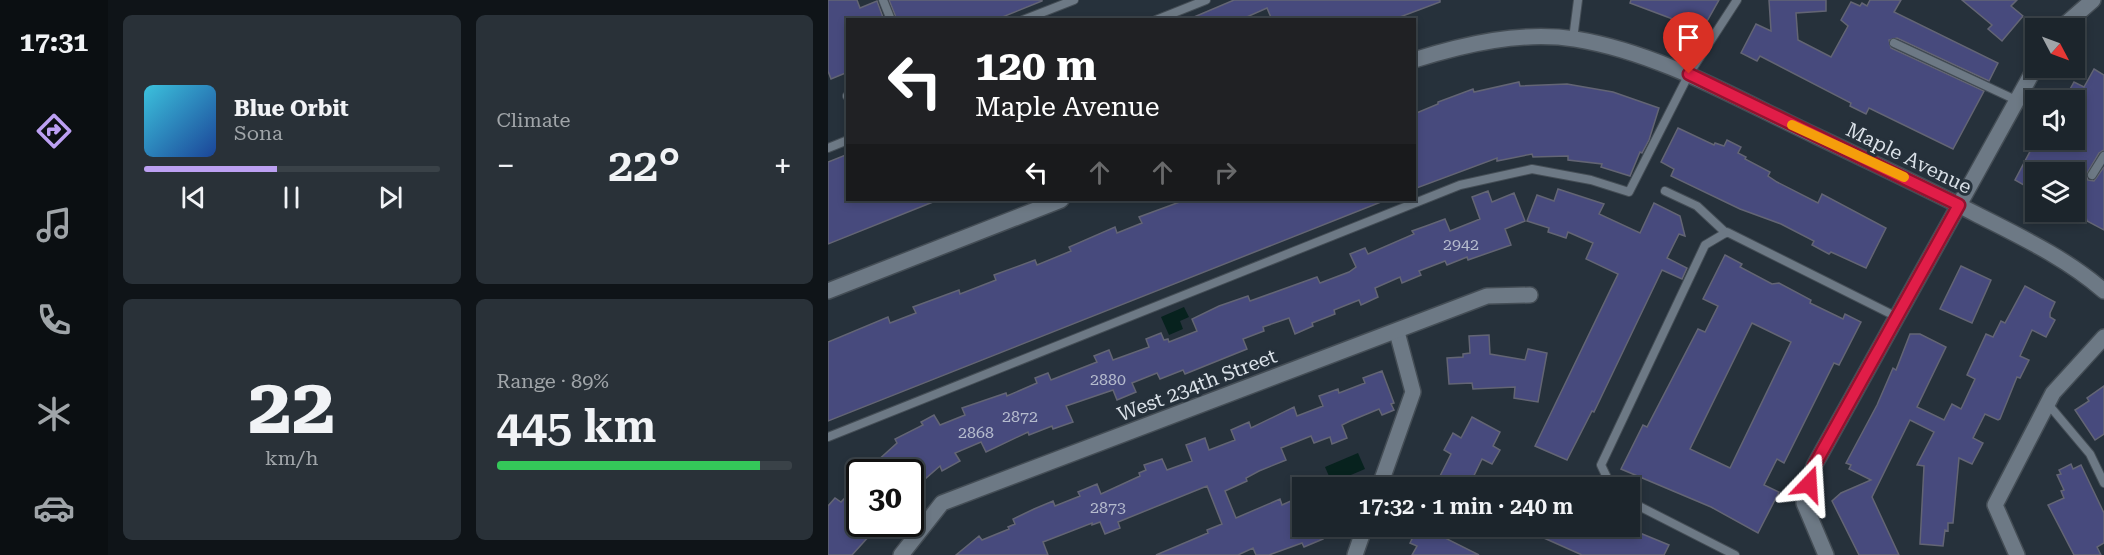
<!DOCTYPE html>
<meta charset="utf-8">
<style>
:root{--surface:#1c252c;--page:#293138;--text:#f1f3f6;--muted:#a0a5a9;--line:#3a4248;--accent:#bca0f2}
body{margin:0;font-family:"Roboto Serif",serif;background:var(--page);color:var(--text);height:100vh;display:flex;flex-direction:column;font-size:22px;white-space:nowrap}
*{box-sizing:border-box;margin:0}
p{font-size:20px;color:var(--muted)}
.icon{flex:none;width:33px;height:33px;fill:none;stroke:currentColor;stroke-width:2;stroke-linecap:round;stroke-linejoin:round}
.map{position:relative;flex:1;overflow:hidden}
.sheet{display:flex;flex-direction:column;gap:15px;padding:15px;background:#0f1418;width:720px}
.sheet>*{flex:none}
.hud{position:absolute;left:18px;top:18px;width:570px;height:183px;border-radius:0px;box-shadow:0 3px 9px #0003,0 0 0 2px var(--line);background:#202124;color:#fff;overflow:hidden}
.needle{width:39px;rotate:131deg}
.tools{position:absolute;left:1197px;top:18px;display:grid;gap:12px}
.tools a{display:grid;place-items:center;width:60px;height:60px;border-radius:0px;background:var(--surface);box-shadow:0 3px 9px #0003,0 0 0 2px var(--line);font-size:30px}
.speed{position:absolute;left:18px;top:459px;display:flex;gap:12px;font-size:30px;font-weight:700;text-align:center}
.speed>*{display:grid;place-content:center;width:78px;height:78px;border-radius:50%;background:var(--surface);box-shadow:0 3px 9px #0003,0 0 0 2px var(--line);line-height:1}
.speed .limit{border:3px solid #111;border-radius:9px;background:#fff;color:#111}
.pin{position:absolute;display:grid;place-items:center;width:51px;height:51px;color:#fff;margin:-62px -26px;border-radius:50% 50% 50% 0;rotate:-45deg;box-shadow:0 0 6px #0007}
.pin .icon{rotate:45deg}
.me{position:absolute;width:66px;margin:-33px;rotate:20deg;stroke-linejoin:round;filter:drop-shadow(0 0 4px #0008)}
.turn{display:flex;align-items:center;gap:21px;height:126px;padding:0 30px;font-size:27px}
.turn .icon{width:78px;height:78px;stroke-width:2.5}
.turn b{display:block;font-size:42px;line-height:51px}
.lanes{display:flex;align-items:center;height:57px;padding:0 30px;background:#0003;justify-content:center;gap:30px;direction:ltr}
.lanes .off{opacity:.35}
.big{font-size:45px;font-weight:600;line-height:1.1}
.sheet .card{flex:1;display:flex;flex-direction:column;justify-content:center;gap:9px;min-width:0;padding:0 21px;border-radius:9px;background:var(--page)}
.sheet .dial{align-items:center;gap:0}
.dial b{font-size:78px;line-height:1}
.song{display:flex;align-items:center;gap:18px}
.cover{width:72px;height:72px;border-radius:9px;background:linear-gradient(135deg,hsl(190 70% 55%),hsl(220 70% 35%))}
.played{height:6px;border-radius:3px;background:linear-gradient(90deg,var(--accent) 45%,var(--line) 45%)}
.keys{display:flex;justify-content:space-around;direction:ltr}
.heat{display:flex;justify-content:space-between;align-items:center;font-size:33px;direction:ltr}
.charge{height:9px;border-radius:4px;background:linear-gradient(90deg,#34c759 89%,var(--line) 0)}
.sheet .tiles{flex:1;display:grid;gap:15px;grid-template-columns:repeat(2,1fr)}
.trip{position:absolute;left:464px;top:477px;width:348px;height:60px;border-radius:0px;background:var(--surface);box-shadow:0 3px 9px #0003,0 0 0 2px var(--line);font-weight:600;line-height:60px;text-align:center}
main{display:flex;flex:1;min-height:0}
.menu{display:flex;flex-direction:column;width:108px;justify-content:space-around;align-items:center;background:#0b0f12;color:var(--muted)}
.menu .icon{width:42px;height:42px}
.menu .active{color:var(--accent)}
.menu b{font-size:27px;color:var(--text)}
.map>svg:first-child{display:block}
.water{fill:#07221e}
.building{fill:#474a7d;stroke:#636574;stroke-width:1.5;fill-rule:evenodd}
.lines{fill:none;stroke-linecap:round;stroke-linejoin:round}
.service-casing{stroke:#444d55;stroke-width:10}
.minor-casing{stroke:#444d55;stroke-width:18}
.tertiary-casing{stroke:#444d55;stroke-width:18}
.service{stroke:#6d7985;stroke-width:8}
.minor{stroke:#6d7985;stroke-width:15}
.tertiary{stroke:#6d7985;stroke-width:15}
.route-casing{stroke:#92132f;stroke-width:15}
.route{stroke:#e11d48;stroke-width:10}
.slow{stroke:#f59e0b;stroke-width:10}
.labels{text-anchor:middle;dominant-baseline:central;stroke-width:6;stroke-linejoin:round;paint-order:stroke}
.number-label{font-size:16px;fill:#b5bbcd}
.street-label{font-size:20px;fill:#dae1e8;stroke:#26313b}
</style>
<main>
<nav class="menu">
<b>17:31</b>
<svg class="icon active" aria-label="directions" viewBox="0 0 24 24"><path d="M12 3l9 9-9 9-9-9zM9 14v-3h6M13 9l2 2-2 2"/></svg>
<svg class="icon" aria-label="music" viewBox="0 0 24 24"><path d="M9 18V5l10-2v13"/><circle cx="6" cy="18" r="3"/><circle cx="16" cy="16" r="3"/></svg>
<svg class="icon" aria-label="phone" viewBox="0 0 24 24"><path d="M5 4h4l2 5-3 2q2 4 5 5l2-3 5 2v4C11 20 4 13 5 4z"/></svg>
<svg class="icon" aria-label="climate" viewBox="0 0 24 24"><path d="M12 3v18M4 7l16 10M4 17L20 7"/></svg>
<svg class="icon" aria-label="car" viewBox="0 0 24 24"><path d="M5 17H2v-5l4-1 3-4h7l3 4 3 1v5h-3M9 17h6M6 11h13"/><circle cx="7" cy="17" r="2"/><circle cx="17" cy="17" r="2"/></svg>
</nav>
<section class="sheet">
<div class="tiles">
<div class="card">
<div class="song"><i class="cover"></i><div><b>Blue Orbit</b><p>Sona</p></div></div>
<div class="played"></div>
<div class="keys"><svg class="icon" aria-label="previous" viewBox="0 0 24 24"><path d="M18 5L8 12l10 7zM5 5v14"/></svg><svg class="icon" aria-label="pause" viewBox="0 0 24 24"><path d="M8 5v14M16 5v14"/></svg><svg class="icon" aria-label="next" viewBox="0 0 24 24"><path d="M6 5l10 7-10 7zM19 5v14"/></svg></div>
</div>
<div class="card"><p>Climate</p>
<div class="heat"><a>−</a><b class="big">22°</b><a>+</a></div>
</div>
<div class="card dial"><b>22</b><p>km/h</p></div>
<div class="card"><p>Range · 89%</p><b class="big">445 km</b><div class="charge"></div></div>
</div>
</section>
<div class="map">
<svg width="1276" height="555" viewBox="0 0 1276 555">
<rect width="100%" height="100%" fill="#26313b"/>
<g class="water">
<path d="M356,307l5,10 -9,4 3,8 -14,6 -8,-18z"/>
<path d="M530,453l7,16 -33,14 -7,-16z"/>
</g>
<g class="building">
<path d="M0,0h29l3,8 17,-7 7,19h-36v52l-17,7 -3,-8z"/>
<path d="M61,0h153v1l-47,19h-98z"/>
<path d="M406,0h206v2l-48,18h-120l-5,-12 -27,12h-53z"/>
<path d="M803,0h88l-17,30 -72,-27z"/>
<path d="M941,0h57v11l-30,2 2,27 33,17 17,-31 -7,-6 10,-18 9,4 2,-3 5,3 3,-6h31l-7,12 104,51 -9,18 -92,-43 -8,2 2,8 93,43 -31,58 -84,-41 -3,6 -16,-8 1,-3 -91,-47 -3,5 -16,-8 15,-29 15,7z"/>
<path d="M1134,0h55l-6,6 12,10 -21,25 -14,-12 4,-4z"/>
<path d="M1266,69l10,6v75l-5,3 -13,22 2,5 6,1 10,-14v63l-17,-9 -5,-20 -8,2v-31h-38l-7,16 -14,-8 21,-40h38v-40h-10l10,-18 10,5z"/>
<path d="M691,82l1,4 47,-2 46,8 46,16 -10,32 -7,13 -2,-1 -10,24 -29,-9 1,-3 -34,-4v-4l-35,1 -1,-3 -35,7v-3l-83,31v-75l24,-10v-2l35,-13 1,3z"/>
<path d="M850,128l36,17 1,-2 9,3 3,-6 14,7 -3,6 8,4 -1,2 25,13 -2,4 9,6 41,21 4,-9 64,34 -20,40 -35,-16 -2,2 -17,-9 2,-4 -33,-17 -41,-15 -69,-33 3,-7 -13,-7z"/>
<path d="M20,154v46h90l-110,44v-82z"/>
<path d="M730,189l46,15 -5,10 41,19 14,-30 26,13 5,20 -6,-2 -12,24 20,10 -5,11 -20,-9 -68,142 -2,-1 -25,49 -32,-14 83,-172 -32,-15 7,-16 -25,-11 -2,6 -18,-6 1,-4 -22,-7 10,-26 17,6z"/>
<path d="M660,191l4,11 22,-9 11,28 -20,8 6,16 -43,15 -1,-3 -20,8 -2,-4 -26,10 2,4 -19,8 -2,-6 -25,11 3,9 -17,8 -2,-5 -25,10 1,4 -23,9 1,3 -18,8 -6,-16 -26,9 1,4 -21,8 4,10 -62,25 -2,-4 -23,9 -3,-6 -25,10 4,9 -19,8 -4,-10 -47,16 7,16 -20,7 -1,-3 -23,9 -1,-3 -42,20 -5,-10 -26,11 5,8 -18,10 -2,-5 -30,26v-20h-25l-9,-10 21,-19 -2,-4 28,-14 -2,-3 13,-7 6,10 25,-10 -3,-7 44,-15 1,3 30,-13 -2,-5 13,-5 3,7 46,-18 -3,-6 15,-6 4,10 36,-13 -3,-8 15,-6 3,7 4,-1 1,3 28,-11 -5,-12 27,-13 29,-10 2,5 67,-24 3,6 29,-11 7,-5 -6,-13 15,-6 3,6 46,-20 -2,-3 14,-5 19,-7 5,12 30,-12 -8,-22z"/>
<path d="M357,200h201l-558,221v-79l60,-25 2,6 26,-10 -3,-6 46,-17 1,4 36,-14 -2,-5 41,-15 2,5 34,-14 -2,-4 46,-20 2,6 25,-10 -3,-6z"/>
<path d="M897,255l17,9 -2,3 32,17 7,-1 32,17 -1,3 33,16 2,-5 16,8 -22,43 -5,-2 -50,100 -7,-4 -13,26 15,7 -21,41 -47,-26 -90,-38 22,-44 4,2 51,-98 7,3 13,-26 -15,-7zM924,323l39,19 -61,126 -40,-19z"/>
<path d="M1133,266l30,14 -19,43 -32,-14z"/>
<path d="M1197,286l30,16 -5,11v4l5,3 -9,17 -14,-7 -12,26 9,4 -9,18 -3,-1 -17,42 -2,1 -13,-6 -12,24 10,5 -11,21 -13,-6 -6,65h-5v8l-3,-1 -2,16 -23,-2 4,-78 -7,-1 17,-33 -24,-12 -38,77 27,58h-40l-27,-54 9,-8 30,-13 -22,-11 2,-4 -5,-2 31,-58 16,-37 3,2 14,-36h10l26,13 -29,60 27,13 8,-16 9,5 14,-30 -8,-4 19,-41 7,3 8,-16 4,2z"/>
<path d="M661,335l1,19 35,6 3,-11 19,4 -9,49 -24,-4 1,-11 -42,2 -1,-6 -23,1 -2,-26 16,-1v-3l7,-1 -1,-17z"/>
<path d="M554,371l12,32 -3,1 3,6 -12,5 -3,-6 -29,12 -8,4 5,13 -15,6 -2,-7 -16,6 -3,-7 -30,12 5,12 -27,11 -13,7 1,3 -22,10 11,27 44,-19 2,6 20,-9v30h16l5,13 -19,8 -2,-4 -33,12h-13l-3,-7 -15,7h-82l52,-22 -1,-3 15,-6 -15,-38 -89,36 2,6 -15,6 -5,-12 -8,3v-2l-49,19 5,13h-92l23,-19 3,4 27,-11 -1,-2 7,-3 -2,-5 21,-10 19,-8 2,5 25,-10 -2,-4 19,-8 4,10 39,-18 -1,-3 7,-3 -2,-5 18,-6 5,11 25,-9 -6,-16 19,-7 4,12 26,-10 -4,-10 18,-8 2,6 43,-21 3,9 26,-10 -4,-10 19,-7 1,4 26,-10 -2,-5z"/>
<path d="M1276,386v48l-9,6 -20,-30 14,-9 -2,-3z"/>
<path d="M644,417l28,15 -7,14 7,4 -8,14 -10,-5 -14,29h-34l17,-34 -7,-4 9,-17 8,5z"/>
<path d="M1243,464l2,5 8,-4 23,48v30l-7,4 4,8h-27l-26,-50 16,-7 -3,-7 3,-1 -7,-15 4,-1 -2,-4z"/>
<path d="M32,482v44l10,9 -18,20h-24v-49l7,-8 6,4z"/>
<path d="M556,526h64l-5,11 36,18h-67l5,-9 -7,-3 2,-4z"/>
<path d="M721,526h74l46,19 -5,10h-82l-38,-17z"/>
</g>
<g class="lines">
<g class="service-casing">
<g id="service">
<path d="M55,0l8,20"/>
<path d="M195,20l51,-20"/>
<path d="M328,20l50,-20"/>
<path d="M745,39l5,-39"/>
<path d="M1066,43l122,57"/>
<path d="M19,96h1"/>
<path d="M0,148l20,-8"/>
<path d="M1264,175l12,-19"/>
<path d="M837,191l32,15 29,27"/>
<path d="M1220,404l42,50 14,29"/>
<path d="M0,437l632,-252 72,-16 59,11 38,12 60,-118 48,-74"/>
<path d="M784,488l-11,-23 104,-220 22,-13 170,85"/>
<path d="M801,501l106,54"/>
</g>
</g>
<g class="minor-casing">
<g id="minor">
<path d="M551,488l34,-96 -16,-60"/>
<path d="M73,555l41,-52 545,-207 43,-1"/>
<path d="M527,555l10,-29"/>
<path d="M998,555l-22,-52 10,-37 145,-261"/>
<path d="M1189,555l-22,-50 58,-112 51,-56"/>
</g>
</g>
<g class="tertiary-casing">
<g id="tertiary">
<path d="M1233,28l32,-28"/>
<path d="M586,60c51,-16 107,-29 161,-21 86,14 164,61 243,98 53,25 106,50 158,77 45,23 90,44 128,77"/>
<path d="M1131,205l77,-139"/>
<path d="M0,291l233,-91"/>
</g>
</g>
<use href="#service" class="service"/>
<use href="#minor" class="minor"/>
<use href="#tertiary" class="tertiary"/>
</g>
<g class="lines">
<g class="route-casing">
<path id="route" d="M861,74l270,131 -145,261 -5,18"/>
</g>
<use href="#route" class="route"/>
<path class="slow" d="M964,125l112,52"/>
</g>
<g class="labels">
<g class="number-label">
<text x="633" y="244">2942</text>
<text x="280" y="379">2880</text>
<text x="192" y="416">2872</text>
<text x="148" y="432">2868</text>
<text x="280" y="507">2873</text>
</g>
<g class="street-label">
<text transform="translate(1081 158) rotate(26)">Maple Avenue</text>
<text transform="translate(369 385) rotate(-21)">West 234th Street</text>
</g>
</g>
</svg>
<div class="tools">
<a><svg class="needle" viewBox="-14 -14 28 28"><path d="M0-13l5 13h-10z" fill="#e53935"/><path d="M0 13l5-13h-10z" fill="#a0a5a9"/></svg></a>
<a><svg class="icon" aria-label="sound" viewBox="0 0 24 24"><path d="M4 9h4l5-4v14l-5-4H4zM17 9q2 3 0 6"/></svg></a>
<a><svg class="icon" aria-label="layers" viewBox="0 0 24 24"><path d="M12 4l9 5-9 5-9-5zM3 14l9 5 9-5"/></svg></a>
</div>
<div class="speed"><div class="limit">30</div></div>
<div class="pin" style="left:861px;top:74px;background:#d93025"><svg class="icon" aria-label="arrive" viewBox="0 0 24 24"><path d="M6 21V4h12l-3 4 3 4H6"/></svg></div>
<svg class="me" style="left:981px;top:484px" viewBox="-20 -20 40 40"><path d="M0-17L14 15 0 8-14 15z" fill="#e11d48" stroke="#fff" stroke-width="4"/></svg>
<div class="trip">17:32 · 1 min · 240 m</div>
<div class="hud">
<div class="turn"><svg class="icon" aria-label="left" viewBox="0 0 24 24"><path d="M17 20v-9H6M10 6l-5 5 5 5"/></svg><div><b>120 m</b>Maple Avenue</div></div>
<div class="lanes"><svg class="icon" aria-label="left" viewBox="0 0 24 24"><path d="M17 20v-9H6M10 6l-5 5 5 5"/></svg><svg class="icon off" aria-label="ahead" viewBox="0 0 24 24"><path d="M12 20V5M6 11l6-6 6 6"/></svg><svg class="icon off" aria-label="ahead" viewBox="0 0 24 24"><path d="M12 20V5M6 11l6-6 6 6"/></svg><svg class="icon off" aria-label="right" viewBox="0 0 24 24"><path d="M7 20v-9h11M14 6l5 5-5 5"/></svg></div>
</div>
</div>
</main>
